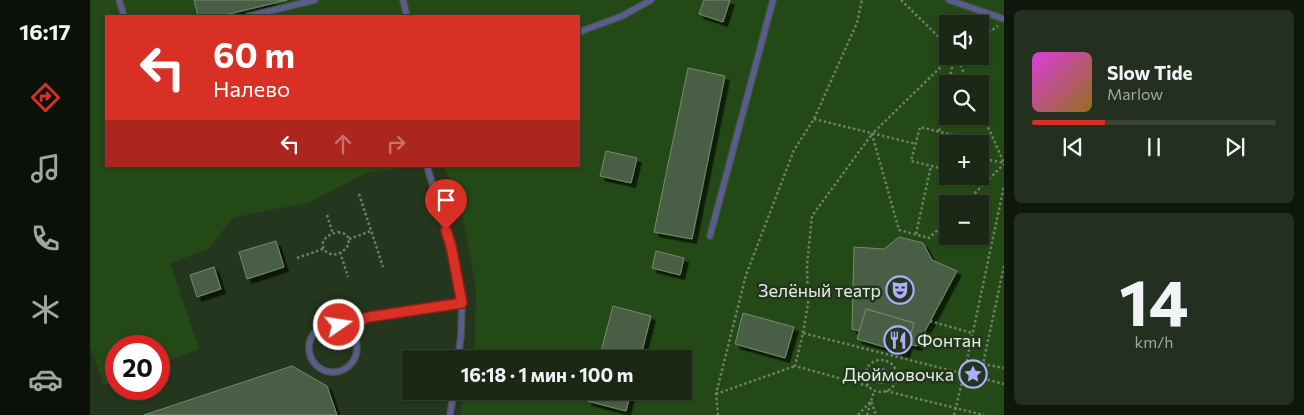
<!DOCTYPE html>
<html lang="ru">
<meta charset="utf-8">
<style>
:root{--surface:#1b2816;--page:#24301f;--text:#f1f3f6;--muted:#a0a6a1;--line:#394435;--accent:#d93025}
body{margin:0;font-family:Commissioner,sans-serif;background:var(--page);color:var(--text);height:100vh;display:flex;flex-direction:column;font-size:19px;white-space:nowrap}
*{box-sizing:border-box;margin:0}
p{font-size:16px;color:var(--muted)}
.icon{flex:none;width:28px;height:28px;fill:none;stroke:currentColor;stroke-width:2;stroke-linecap:round;stroke-linejoin:round}
.map{position:relative;flex:1;overflow:hidden}
.sheet{display:flex;flex-direction:column;gap:10px;padding:10px;background:#0f160c;width:300px}
.sheet>*{flex:none}
.guide{position:absolute;left:15px;top:15px;width:475px;height:152px;border-radius:0px;box-shadow:0 1px 4px #0004,0 0 0 1px var(--line);background:#d93025;color:#fff;overflow:hidden}
.buttons{position:absolute;left:849px;top:15px;display:grid;gap:10px}
.buttons a{display:grid;place-items:center;width:50px;height:50px;border-radius:0px;background:var(--surface);box-shadow:0 1px 4px #0004,0 0 0 1px var(--line);font-size:25px}
.speed{position:absolute;left:15px;top:335px;display:flex;gap:10px;font-size:25px;font-weight:700;text-align:center}
.speed>*{display:grid;place-content:center;width:65px;height:65px;border-radius:50%;background:var(--surface);box-shadow:0 1px 4px #0004,0 0 0 1px var(--line);line-height:1}
.speed .limit{border:8px solid #d22;background:#fff;color:#111}
.pin{position:absolute;display:grid;place-items:center;width:42px;height:42px;color:#fff;margin:-51px -21px;border-radius:50% 50% 50% 0;rotate:-45deg;box-shadow:0 0 5px #0007}
.pin .icon{rotate:45deg}
.me{position:absolute;width:55px;margin:-28px;rotate:77deg;stroke-linejoin:round;filter:drop-shadow(0 0 4px #0008)}
.turn{display:flex;align-items:center;gap:18px;height:105px;padding:0 25px;font-size:22px}
.turn .icon{width:65px;height:65px;stroke-width:2.5}
.turn b{display:block;font-size:35px;line-height:42px}
.lanes{display:flex;align-items:center;height:48px;padding:0 25px;background:#0003;justify-content:center;gap:25px;direction:ltr}
.lanes .off{opacity:.35}
.sheet .tile{flex:1;display:flex;flex-direction:column;justify-content:center;gap:8px;min-width:0;padding:0 18px;border-radius:8px;background:var(--page)}
.sheet .dial{align-items:center;gap:0}
.dial b{font-size:65px;line-height:1}
.song{display:flex;align-items:center;gap:15px}
.cover{width:60px;height:60px;border-radius:8px;background:linear-gradient(135deg,hsl(300 70% 55%),hsl(40 70% 35%))}
.played{height:5px;border-radius:2px;background:linear-gradient(90deg,var(--accent) 30%,var(--line) 30%)}
.keys{display:flex;justify-content:space-around;direction:ltr}
.trip{position:absolute;left:312px;top:350px;width:290px;height:50px;border-radius:0px;background:var(--surface);box-shadow:0 1px 4px #0004,0 0 0 1px var(--line);font-weight:700;line-height:50px;text-align:center}
main{display:flex;flex:1;min-height:0}
.tab-bar{display:flex;flex-direction:column;width:90px;justify-content:space-around;align-items:center;background:#0b1009;color:var(--muted)}
.tab-bar .icon{width:35px;height:35px}
.tab-bar .current{color:var(--accent)}
.tab-bar b{font-size:22px;color:var(--text)}
.map>svg:first-child{display:block}
.green{fill:#234916;fill-rule:evenodd}
.water{fill:#7470c3}
.building{fill:#4a5e44;stroke:#768b6f;filter:url(#shadow)}
.lines{fill:none;stroke-linecap:round;stroke-linejoin:round}
.lane-casing{stroke:#43543d;stroke-width:8}
.path{stroke:#6f7f6a;stroke-width:2.5;stroke-dasharray:2.5 2.5;stroke-linecap:butt}
.lane{stroke:#5c5b90;stroke-width:5.5}
.route-casing{stroke:#8d1f18;stroke-width:12}
.route{stroke:#d93025;stroke-width:9}
.labels{text-anchor:middle;dominant-baseline:central;stroke-width:5;stroke-linejoin:round;paint-order:stroke}
.poi-label{font-size:18px;fill:#e3efe0;stroke:#24361e;text-anchor:end}
</style>
<main>
<nav class="tab-bar">
<b>16:17</b>
<svg class="icon current" aria-label="directions" viewBox="0 0 24 24"><path d="M12 3l9 9-9 9-9-9zM9 14v-3h6M13 9l2 2-2 2"/></svg>
<svg class="icon" aria-label="music" viewBox="0 0 24 24"><path d="M9 18V5l10-2v13"/><circle cx="6" cy="18" r="3"/><circle cx="16" cy="16" r="3"/></svg>
<svg class="icon" aria-label="phone" viewBox="0 0 24 24"><path d="M5 4h4l2 5-3 2q2 4 5 5l2-3 5 2v4C11 20 4 13 5 4z"/></svg>
<svg class="icon" aria-label="climate" viewBox="0 0 24 24"><path d="M12 3v18M4 7l16 10M4 17L20 7"/></svg>
<svg class="icon" aria-label="car" viewBox="0 0 24 24"><path d="M5 17H2v-5l4-1 3-4h7l3 4 3 1v5h-3M9 17h6M6 11h13"/><circle cx="7" cy="17" r="2"/><circle cx="17" cy="17" r="2"/></svg>
</nav>
<div class="map">
<svg width="914" height="415" viewBox="0 0 914 415">
<defs>
<filter id="shadow"><feDropShadow dx="4.5" dy="4.5" stdDeviation="0" flood-color="#0009"/></filter>
</defs>
<rect width="100%" height="100%" fill="#24361e"/>
<path class="green" d="M0,0h914v415h-544l4,-24h220v-32h-213l4,-18 1,-53 -13,-69 -19,-53h135v-150h-473v150h313l-53,7 -58,30 -44,8 -31,7 -26,32 -37,13 29,86 -40,15v-18h-43v34l-12,5 -14,-39zM858,24h32v32h-32zM858,84h32v32h-32zM858,144h32v32h-32zM858,204h32v32h-32z"/>
<circle class="water" cx="791" cy="376" r="8"/>
<g class="building">
<path d="M104,0h93l-66,16h-23z"/>
<path d="M614,0h26l-7,22 -24,-8z"/>
<path d="M598,68l37,8 -33,163 -38,-7z"/>
<path d="M516,151l31,7 -6,25 -31,-7z"/>
<path d="M809,237l24,6 9,17 25,11 -40,75 -10,-2 7,-21 -48,-14 -6,22 -8,-2 2,-82 30,2z"/>
<path d="M186,241l8,26 -37,12 -8,-27z"/>
<path d="M566,251l28,7 -4,17 -28,-7z"/>
<path d="M124,267l7,22 -24,8 -7,-22z"/>
<path d="M523,306l38,10 -11,43h-41z"/>
<path d="M776,309l48,14 -9,30 -48,-14z"/>
<path d="M653,313l51,14 -9,31 -50,-14z"/>
<path d="M202,366l35,20 10,29h-193z"/>
<path d="M500,391h41l-5,20 -39,-10z"/>
</g>
<g class="lines">
<g class="lane-casing">
<g id="lane">
<path d="M29,0l5,16"/>
<path d="M313,0l4,16"/>
<path d="M859,0l55,19"/>
<path d="M159,16l66,-16"/>
<path d="M489,32l43,-16 29,-16"/>
<path d="M337,166l24,80 11,57 -1,32 -3,24"/>
<path d="M620,236l63,-236"/>
<circle cx="243" cy="348" r="24"/>
<path d="M257,328l6,-6 16,-5 93,-14"/>
<path d="M360,415l4,-24"/>
</g>
</g>
<g class="path">
<path d="M811,0l47,46"/>
<path d="M890,38l18,-12"/>
<path d="M866,56l13,28"/>
<path d="M859,84l5,-28"/>
<path d="M890,109l24,54"/>
<path d="M724,119l102,25"/>
<path d="M849,131l9,-42"/>
<path d="M890,158l24,5"/>
<path d="M858,170l-37,-9 9,-34 37,9 -2,8"/>
<path d="M269,194l24,73"/>
<path d="M874,204l40,-40"/>
<path d="M237,215l6,19"/>
<path d="M858,220l-19,18 -30,-8 -27,-96 80,-78"/>
<path d="M248,232l7,2 3,3 1,7c-16,26 -44,-4 -11,-12z"/>
<path d="M826,234l15,-68"/>
<path d="M259,239l22,-8"/>
<path d="M250,252l8,25"/>
<path d="M207,258l26,-9"/>
<path d="M914,266l-21,98 21,4"/>
<path d="M840,321l42,12"/>
<path d="M713,333l5,-29 -1,-39 5,-49 60,-82"/>
<circle cx="791" cy="376" r="16"/>
<path d="M874,374l19,-10"/>
<path d="M778,386l-73,-20 8,-33 201,51"/>
<path d="M796,391l98,24"/>
<path d="M626,394l79,-28"/>
<path d="M628,415l-2,-21 30,-119 48,-125 20,-31 43,-96 5,-23"/>
<path d="M768,415l13,-14 5,14"/>
<path d="M777,415l7,-24"/>
<path d="M864,415l10,-41 40,-188"/>
</g>
<use href="#lane" class="lane"/>
</g>
<g class="lines">
<g class="route-casing">
<path id="route" d="M249,325l8,3 6,-6 16,-5 93,-14 -11,-57 -5,-16"/>
</g>
<use href="#route" class="route"/>
</g>
<defs>
<g id="theatre-ring" transform="scale(1.4375)"><circle r="9.5" fill="#24361e" stroke="#afaefa" stroke-width="1.5"/><path d="M-5-5.5Q0-4 5-5.5V0Q5 5 0 6Q-5 5-5 0ZM-3.3-2.5H-1v1.5H-3.3ZM1-2.5H3.3v1.5H1ZM-2.8 1Q0 5.5 2.8 1Z" fill="#afaefa"/></g>
<g id="restaurant-ring" transform="scale(1.4375)"><circle r="9.5" fill="#24361e" stroke="#afaefa" stroke-width="1.5"/><path d="M-5-6h1v4h1v-4h1v4h1v-4h1v5L-1.5 .5V6h-2V.5L-5-1ZM5-6V6H3V1.5H1.5Q1.5-4 5-6Z" fill="#afaefa"/></g>
<g id="sight-ring" transform="scale(1.4375)"><circle r="9.5" fill="#24361e" stroke="#afaefa" stroke-width="1.5"/><path d="M0-6L1.8-2.2L6-1.7L2.9 1.2L3.7 5.4L0 3.3L-3.7 5.4L-2.9 1.2L-6-1.7L-1.8-2.2Z" fill="#afaefa"/></g>
</defs>
<g fill-rule="evenodd">
<use href="#theatre-ring" x="810" y="290"/>
<use href="#restaurant-ring" x="808" y="340"/>
<use href="#sight-ring" x="883" y="374"/>
</g>
<g class="labels">
<g class="poi-label">
<text x="791" y="290">Зелёный театр</text>
<text x="827" y="340" text-anchor="start">Фонтан</text>
<text x="864" y="374">Дюймовочка</text>
</g>
</g>
</svg>
<div class="buttons">
<a><svg class="icon" aria-label="sound" viewBox="0 0 24 24"><path d="M4 9h4l5-4v14l-5-4H4zM17 9q2 3 0 6"/></svg></a>
<a><svg class="icon" aria-label="search" viewBox="0 0 24 24"><circle cx="10" cy="10" r="6"/><path d="M15 15l6 6"/></svg></a>
<a>+</a>
<a>−</a>
</div>
<div class="speed"><div class="limit">20</div></div>
<div class="pin" style="left:356px;top:230px;background:#d93025"><svg class="icon" aria-label="arrive" viewBox="0 0 24 24"><path d="M6 21V4h12l-3 4 3 4H6"/></svg></div>
<svg class="me" style="left:249px;top:325px" viewBox="-20 -20 40 40"><circle r="17" fill="#d93025" stroke="#fff" stroke-width="3"/><path d="M0-11L8 9 0 5-8 9z" fill="#fff"/></svg>
<div class="trip">16:18 · 1 мин · 100 m</div>
<div class="guide">
<div class="turn"><svg class="icon" aria-label="left" viewBox="0 0 24 24"><path d="M17 20v-9H6M10 6l-5 5 5 5"/></svg><div><b>60 m</b>Налево</div></div>
<div class="lanes"><svg class="icon" aria-label="left" viewBox="0 0 24 24"><path d="M17 20v-9H6M10 6l-5 5 5 5"/></svg><svg class="icon off" aria-label="ahead" viewBox="0 0 24 24"><path d="M12 20V5M6 11l6-6 6 6"/></svg><svg class="icon off" aria-label="right" viewBox="0 0 24 24"><path d="M7 20v-9h11M14 6l5 5-5 5"/></svg></div>
</div>
</div>
<section class="sheet">
<div class="tile">
<div class="song"><i class="cover"></i><div><b>Slow Tide</b><p>Marlow</p></div></div>
<div class="played"></div>
<div class="keys"><svg class="icon" aria-label="previous" viewBox="0 0 24 24"><path d="M18 5L8 12l10 7zM5 5v14"/></svg><svg class="icon" aria-label="pause" viewBox="0 0 24 24"><path d="M8 5v14M16 5v14"/></svg><svg class="icon" aria-label="next" viewBox="0 0 24 24"><path d="M6 5l10 7-10 7zM19 5v14"/></svg></div>
</div>
<div class="tile dial"><b>14</b><p>km/h</p></div>
</section>
</main>
